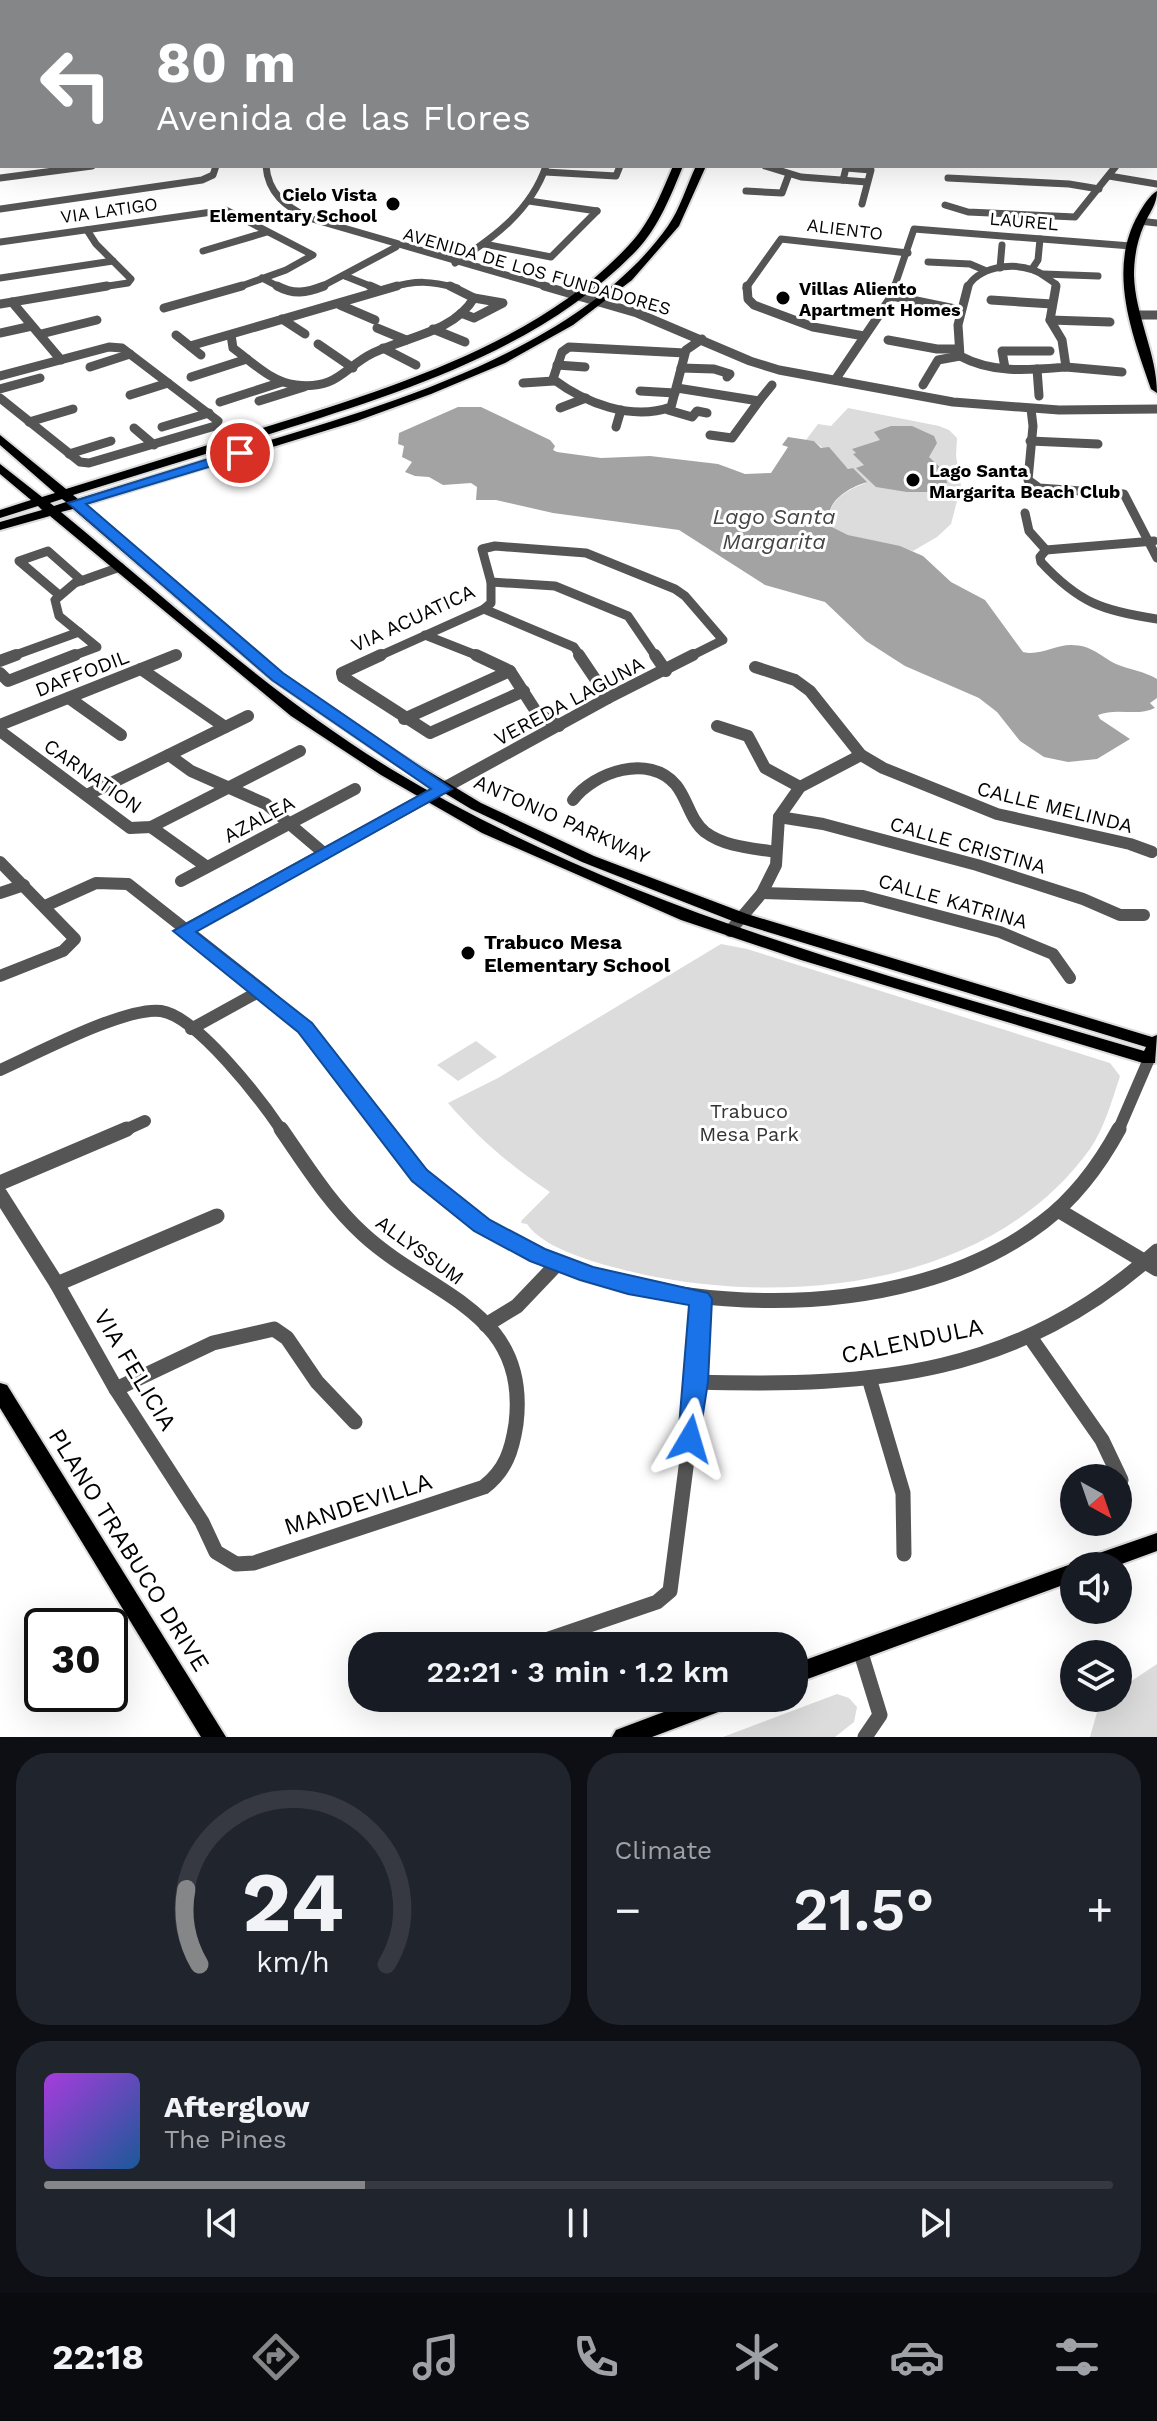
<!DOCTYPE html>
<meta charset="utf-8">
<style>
:root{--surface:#171b24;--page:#20242c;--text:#f1f3f6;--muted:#9ea1a6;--line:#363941;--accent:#858687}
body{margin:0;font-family:"Work Sans",sans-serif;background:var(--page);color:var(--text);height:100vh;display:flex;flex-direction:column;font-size:30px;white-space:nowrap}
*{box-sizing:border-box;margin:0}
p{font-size:26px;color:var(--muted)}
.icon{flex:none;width:44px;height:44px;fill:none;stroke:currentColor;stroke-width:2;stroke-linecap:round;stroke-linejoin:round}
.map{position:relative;height:1737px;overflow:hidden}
.sheet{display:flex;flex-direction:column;gap:16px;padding:16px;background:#0d0f14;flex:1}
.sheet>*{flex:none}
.guide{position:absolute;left:0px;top:0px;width:1158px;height:168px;box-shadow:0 8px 32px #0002;background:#858687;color:#fff;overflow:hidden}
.needle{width:52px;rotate:140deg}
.fabs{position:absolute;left:1060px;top:1464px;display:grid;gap:16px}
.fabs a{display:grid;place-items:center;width:72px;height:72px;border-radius:50%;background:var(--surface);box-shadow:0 8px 32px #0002;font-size:40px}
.speed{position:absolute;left:24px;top:1608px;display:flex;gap:16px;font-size:40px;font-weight:700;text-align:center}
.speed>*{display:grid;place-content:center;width:104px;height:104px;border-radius:50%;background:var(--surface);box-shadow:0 8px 32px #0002;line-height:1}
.speed .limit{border:4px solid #111;border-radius:12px;background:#fff;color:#111}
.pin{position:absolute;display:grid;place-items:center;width:68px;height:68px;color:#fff;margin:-34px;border:4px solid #fff;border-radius:50%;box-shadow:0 2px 8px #0007}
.me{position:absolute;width:88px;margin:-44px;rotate:7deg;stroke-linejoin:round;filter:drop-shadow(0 0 6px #0008)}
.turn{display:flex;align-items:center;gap:28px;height:168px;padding:0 24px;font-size:36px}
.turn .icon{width:104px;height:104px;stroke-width:2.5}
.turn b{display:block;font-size:56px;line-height:68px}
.big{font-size:60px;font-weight:600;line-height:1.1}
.sheet .widget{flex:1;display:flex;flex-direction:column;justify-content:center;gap:12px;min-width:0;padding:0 28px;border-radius:32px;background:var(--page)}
.sheet .dial{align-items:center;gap:0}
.dial svg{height:208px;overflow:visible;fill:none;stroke:var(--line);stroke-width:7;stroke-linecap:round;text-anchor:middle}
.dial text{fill:var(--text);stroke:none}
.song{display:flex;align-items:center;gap:24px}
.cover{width:96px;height:96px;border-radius:12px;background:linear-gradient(135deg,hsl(280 70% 55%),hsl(210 70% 35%))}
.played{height:8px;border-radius:4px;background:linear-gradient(90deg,var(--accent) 30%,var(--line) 30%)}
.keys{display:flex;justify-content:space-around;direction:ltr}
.heat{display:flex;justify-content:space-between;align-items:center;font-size:44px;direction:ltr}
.sheet .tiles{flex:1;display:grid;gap:16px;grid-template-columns:1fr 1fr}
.widget:last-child{grid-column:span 2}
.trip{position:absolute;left:348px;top:1632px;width:460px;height:80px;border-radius:32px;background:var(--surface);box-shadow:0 8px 32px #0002;font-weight:600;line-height:80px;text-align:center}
.tabs{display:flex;height:128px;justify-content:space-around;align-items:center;background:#090b0e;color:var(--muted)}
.tabs .icon{width:56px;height:56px}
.tabs .current{color:var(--accent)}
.tabs b{font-size:36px;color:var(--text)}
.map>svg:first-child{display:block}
.green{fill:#dcdcdc}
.water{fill:#a3a3a3}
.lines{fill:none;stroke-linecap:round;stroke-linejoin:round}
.major-casing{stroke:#dbdbdb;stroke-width:4}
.minor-far3{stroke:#555;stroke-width:7}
.minor-far2{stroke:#555;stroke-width:9}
.minor-far1{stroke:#555;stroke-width:12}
.minor{stroke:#555;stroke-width:15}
.major{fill:#000;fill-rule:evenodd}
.route{fill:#1a73e8;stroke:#114b97;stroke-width:2}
.poi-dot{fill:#000;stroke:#fff;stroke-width:3}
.labels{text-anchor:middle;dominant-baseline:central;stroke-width:6;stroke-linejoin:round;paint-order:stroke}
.far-poi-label{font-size:18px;font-weight:bold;fill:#000;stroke:#fff;text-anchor:start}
.far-street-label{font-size:18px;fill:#000;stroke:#fff}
.street-label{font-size:20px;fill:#000;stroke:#fff}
.poi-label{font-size:20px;font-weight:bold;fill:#000;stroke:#fff;text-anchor:start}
.park-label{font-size:20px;fill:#333;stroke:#fff}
.water-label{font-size:22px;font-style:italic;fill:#444;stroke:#fff}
.near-street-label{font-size:24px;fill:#000;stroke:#fff}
</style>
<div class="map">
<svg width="1157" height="1737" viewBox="0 0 1157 1737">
<rect width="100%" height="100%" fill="#fff"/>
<g class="green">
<path d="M848,408l91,18 10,4 8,8 -1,18 5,30 -10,38 -14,13 -24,14 -65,-16 -18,-9c-6,-23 17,-37 36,-43l-52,-42 -8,-1 12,-16 13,2z"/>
<path d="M721,944l26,5 363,114 10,13c-8,24 -15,51 -30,73 -98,136 -296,158 -449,125 -33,-8 -95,-22 -114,-50l-6,-1 1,-3 28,-28c-39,-26 -71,-53 -102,-89l50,-25z"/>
<path d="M476,1041l21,16 -39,24 -21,-16z"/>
<path d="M1157,1664v73h-67l10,-35 6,-4h12v-8z"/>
<path d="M837,1694l12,4 8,9 -3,15 -19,15h-112z"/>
</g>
<g class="water">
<path d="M458,407h23l69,33 5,6 -2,4 4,2 44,6 49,-2 68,8 27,10 26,-1 17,-26 -6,-2 6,-8 26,4 7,7 8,-1 19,22 5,-1 14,14c-20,6 -44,21 -37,44l18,9 52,11 23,10 28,26 34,18 38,52c16,4 32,-7 48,-7 21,0 29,11 45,19 14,6 28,7 41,15v19l-7,5 5,5c-18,9 -38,-1 -57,7l2,4 30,20 -33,20 -29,3 -24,-5 -24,-16 -23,-29 -18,-14 -74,-32 -39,-25 -41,-39 -60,-17 -86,-55 -126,-17 -57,-13h-20l1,-13 -6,-4 -28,2 -14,-8 -14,-1 -10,-4 7,-10 -10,-5 2,-11 -6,-2 1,-11z"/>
<path d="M891,426h21l22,10 3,7 -8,14 16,15 2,11 -14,9h-26l-31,-5 -20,-19 8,-3 -11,-11 3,-1 -4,-4 28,-9 -6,-8z"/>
</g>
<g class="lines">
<g class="major-casing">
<g id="major">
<path d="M293,0h8l1,2h-8z"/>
<path d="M2,74v6l-2,1v-6z"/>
<path d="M2,87v7l-2,1v-7z"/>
<path d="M673,166h10c-12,29 -24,61 -47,85 -95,98 -233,141 -360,181 -67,21 -135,42 -203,63l5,4c54,-17 108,-33 162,-50 139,-41 340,-98 428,-223 12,-17 19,-41 28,-60h10l-27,60 -47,54 -59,45 -68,38 -74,31 -74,27 -272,84 197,169 113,77 86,52 113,53 153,58 405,123 5,-2 -2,28h-12l-342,-103 -120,-40 -199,-87 -101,-58 -90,-59 -241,-200 -50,14v-8l42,-12 -4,-4 -38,12v-8l31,-10 -31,-26v-10l42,33 13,-4 -55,-48v-10l66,54c68,-21 136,-42 203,-63 122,-38 271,-84 360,-181 21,-22 32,-51 44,-79zM62,499l4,3 -12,4 -4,-3zM73,509l199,171 113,77 86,52 111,53 153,60 411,125 -2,4c-256,-76 -522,-142 -753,-282 -119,-73 -222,-168 -330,-257z"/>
<path d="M1157,191c0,14 -8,22 -13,34 -7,16 -10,33 -10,50 1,41 23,78 23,118l-6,-4c-19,-55 -44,-119 -13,-174 5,-9 11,-19 19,-24z"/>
<path d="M0,1383l7,2 219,352h-25l-201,-329z"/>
<path d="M1157,1533v18l-41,15h-42v15l-280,103v-20l280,-101 6,2 2,-6z"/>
<path d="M701,1698h40l-4,7 -85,32h-40l4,-7z"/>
</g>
</g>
<g class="minor-far3">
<path d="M18,0l9,2"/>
<path d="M842,0l11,2"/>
<path d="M956,0l8,2"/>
<path d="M1029,0l6,2"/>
<path d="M1128,0l24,2"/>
<path d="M266,166c2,27 20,41 43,52l242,70"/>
<path d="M765,166l36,11 66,5"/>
<path d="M545,172l71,4 4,-10"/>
<path d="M1109,176l48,8"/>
<path d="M0,178l92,-12"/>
<path d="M948,178l121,6 30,5"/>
<path d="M843,180l3,-12 25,2 -9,34"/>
<path d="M746,191l36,2 7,-19"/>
<path d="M529,201l68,10"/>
<path d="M945,205l23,7 107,5 41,-51"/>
<path d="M0,209l202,-29 11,-5 3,-9"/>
<path d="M1139,221l18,2"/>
<path d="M87,230l9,14 35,35 -3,4 -33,5"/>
<path d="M0,242l226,-32 87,45 -27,15 -50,18"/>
<path d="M484,244l67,13 46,-46"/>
<path d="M203,251l64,-19"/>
<path d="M928,262l42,2 14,6"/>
<path d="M455,263c38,-25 76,-52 91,-97"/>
<path d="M1000,268l2,-23"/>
<path d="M1032,269l6,-9 2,-21"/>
<path d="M1043,274l55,2"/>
<path d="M345,276l30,12"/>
<path d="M0,278l113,-17"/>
<path d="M262,278l19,10"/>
<path d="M319,288l77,-41"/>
<path d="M390,288c26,-8 41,-7 67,0"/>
<path d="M746,288l35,-49 127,14"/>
<path d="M894,288l20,-59 217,17"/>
<path d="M967,288c11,-21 44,-26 66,-18 8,2 16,10 23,14l-1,4"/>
</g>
<g class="minor-far2">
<path d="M277,286c17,9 29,7 47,0"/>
<path d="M370,286l9,4"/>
<path d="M544,286l93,27 113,48 29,9 174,32 106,8 98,-1"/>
<path d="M747,286l1,13 6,6 59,22 51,9"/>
<path d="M968,286l-10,39 2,31c33,18 70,14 106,11l-4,-27 -12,-20 6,-34"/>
<path d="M892,296l68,14"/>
<path d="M991,300l61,4"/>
<path d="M12,302l49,58"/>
<path d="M0,304l107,-18"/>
<path d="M340,305l35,15"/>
<path d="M164,308l78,-22"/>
<path d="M461,313l13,5 29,-15 -29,-5"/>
<path d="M1137,315h20"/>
<path d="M282,319l23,15"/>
<path d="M1050,320l60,2"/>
<path d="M377,328l29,12"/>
<path d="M433,329l32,13"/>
<path d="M0,333l32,-7"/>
<path d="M41,334l56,-14"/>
<path d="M176,335l25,20"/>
<path d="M231,335l2,13c19,14 38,34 63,37 42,5 48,-18 77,-32 33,-16 81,-21 101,-55l-24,-12"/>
<path d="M888,340l49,9h21"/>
<path d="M318,344l35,24"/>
<path d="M190,346l207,-60"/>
<path d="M383,348l33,17"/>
<path d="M685,353l-116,-6 -7,5 -9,27c32,24 78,42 118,28l15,-57 16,-11"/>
<path d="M557,365l28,2"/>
<path d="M90,367l40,-13"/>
<path d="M1066,367l56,5"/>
<path d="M681,368l33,1 16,5 -3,3"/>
<path d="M1005,368l-3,-17h48"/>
<path d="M1037,369l2,27"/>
<path d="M0,376l109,-29 13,1 96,73 -3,5 -126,37 -9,-1 -80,-64"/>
<path d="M191,377l56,-18"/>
<path d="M835,380l57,-84 3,-10"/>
<path d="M523,383l31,-2"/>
<path d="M923,385l15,-25 22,-4"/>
<path d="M677,388l82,13 13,-16"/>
<path d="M0,389l40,-11"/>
<path d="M640,391l35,2"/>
<path d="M130,395l38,-12"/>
<path d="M259,401l45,-14"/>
<path d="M220,402l62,-20"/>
<path d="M560,408l26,-10"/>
<path d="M1031,409l2,17 -5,54 11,8 85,6 33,64"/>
<path d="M668,410l24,7 5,-6 10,2"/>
<path d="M29,422l44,-13"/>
<path d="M162,427l47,-14"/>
<path d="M616,427l5,-17"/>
<path d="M134,428l20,17"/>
<path d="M710,435l22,3 27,-37"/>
<path d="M1030,441l68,3"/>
<path d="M69,454l42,-13"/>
<path d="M1025,513l4,18 17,19"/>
<path d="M1046,550l-6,7 1,5c38,41 62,49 116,57"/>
<path d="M1046,550l108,-9"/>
<path d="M491,582l64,4 73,30 28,41"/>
<path d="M58,594l-39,-33 29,-10 34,30"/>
<path d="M484,609l90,38 7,10"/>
<path d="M425,635l56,22"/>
<path d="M10,657l69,-25"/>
<path d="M70,657l27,-10 -38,-31 -4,-16 20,-17 45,-16"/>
<path d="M171,657l6,-2"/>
<path d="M377,657l107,-48 7,-6v-21l-9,-33 13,-3 91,7 89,36 10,7 38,44 -34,17"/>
</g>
<g class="minor-far1">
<path d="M381,655l-39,18 1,4 87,56 94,-42"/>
<path d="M476,655l34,16 27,42 22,13"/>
<path d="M579,655l29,43"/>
<path d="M655,655l11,16"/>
<path d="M0,661l16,-6"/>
<path d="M755,667l40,13 15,11 51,64 22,13 114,46 133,30 22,8"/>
<path d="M141,669l84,58"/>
<path d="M0,673l8,8 67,-26"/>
<path d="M69,698l52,37"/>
<path d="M404,719l106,-48"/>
<path d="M0,725l176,-70"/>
<path d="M717,726l31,10 17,32 35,19"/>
<path d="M0,731l130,97 21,-1 149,-76"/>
<path d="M169,755l22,16 75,33 59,50"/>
<path d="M87,795l161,-79"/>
<path d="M573,800c21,-28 76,-47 103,-15 12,15 14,35 29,47 20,15 47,16 71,20"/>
<path d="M779,817l44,7 154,41 106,34 37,16h24"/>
<path d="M151,827l56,40"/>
<path d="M0,862l75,77 -12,12 -63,25"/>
<path d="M181,881l174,-92"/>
<path d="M0,893l24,-8"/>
<path d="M762,893l101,3 137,36 53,22 17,24"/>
<path d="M45,906l51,-23 32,1 137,108 43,39 23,25 55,75"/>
<path d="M183,931l425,-233 85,-43"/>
<path d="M730,931l32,-38 14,-28 3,-48 21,-30 61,-32"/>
<path d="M191,1029l69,-38"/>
<path d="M0,1070c36,-16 126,-64 161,-59 36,5 100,89 121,120"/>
<path d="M123,1131l22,-10"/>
<path d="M1118,1131l31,-72"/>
</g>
<g class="minor">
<path d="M384,1129c28,38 60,72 99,97 150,93 416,107 560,-4 33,-25 57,-58 76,-93"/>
<path d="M0,1183l127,-54"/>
<path d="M0,1194l57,90 59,105 86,133 14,30 20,12 18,-1 230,-76c22,-17 28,-37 32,-63 14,-114 -86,-128 -153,-190 -33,-30 -57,-69 -82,-105"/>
<path d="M1058,1210l99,59"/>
<path d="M57,1284l160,-68"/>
<path d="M486,1325l31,-19 41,-43"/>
<path d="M1030,1337l72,103 19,40"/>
<path d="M869,1378l34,115 1,61"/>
<path d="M697,1382c179,5 321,-6 460,-131"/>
<path d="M116,1389l97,-46 61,-14 13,9 30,44 38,40"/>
<path d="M528,1646l129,-44 13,-11 27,-209 3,-83"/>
<path d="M860,1650l20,65 -15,22"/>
<path d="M368,1701l9,-3"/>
</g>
<use href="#major" class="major"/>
</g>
<path class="route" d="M240,449l7,4 -2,3 -159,48 197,169 169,116 -256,143 116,91 115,147 63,50 55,29 48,18 115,26 4,6 -4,83 -10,64 -8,3 -9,-3 -3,-7 11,-134 -61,-11 -48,-14 -50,-19 -56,-30 -62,-50 -114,-149 -125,-101 258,-142 -159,-109 -204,-177z"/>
<g class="poi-dot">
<circle cx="393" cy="204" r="8"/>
<circle cx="783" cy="298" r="8"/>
<circle cx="913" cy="480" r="8"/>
<circle cx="468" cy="953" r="8"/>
</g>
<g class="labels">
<g class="far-poi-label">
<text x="377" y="194" text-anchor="end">Cielo Vista<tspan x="377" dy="21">Elementary School</tspan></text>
<text x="799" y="288">Villas Aliento<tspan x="799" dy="21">Apartment Homes</tspan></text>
<text x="929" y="470">Lago Santa<tspan x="929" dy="21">Margarita Beach Club</tspan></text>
</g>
<g class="far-street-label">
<text transform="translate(109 210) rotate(-8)">VIA LATIGO</text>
<text transform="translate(1024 221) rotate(5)">LAUREL</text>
<text transform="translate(845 229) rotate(7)">ALIENTO</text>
<text transform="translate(537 271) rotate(16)">AVENIDA DE LOS FUNDADORES</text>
</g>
<g class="street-label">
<text transform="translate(413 618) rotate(-25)">VIA ACUATICA</text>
<text transform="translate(82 673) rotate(-21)">DAFFODIL</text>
<text transform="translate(569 701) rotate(-28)">VEREDA LAGUNA</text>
<text transform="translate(93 776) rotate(35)">CARNATION</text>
<text transform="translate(1055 807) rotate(14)">CALLE MELINDA</text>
<text transform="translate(259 819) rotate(-28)">AZALEA</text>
<text transform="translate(562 819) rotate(24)">ANTONIO PARKWAY</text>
<text transform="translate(968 845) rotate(16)">CALLE CRISTINA</text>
<text transform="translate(953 901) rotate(16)">CALLE KATRINA</text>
<text transform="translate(420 1250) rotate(36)">ALLYSSUM</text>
</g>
<g class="poi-label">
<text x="484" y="942">Trabuco Mesa<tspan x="484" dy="23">Elementary School</tspan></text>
</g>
<g class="park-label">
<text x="749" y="1111">Trabuco<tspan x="749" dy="23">Mesa Park</tspan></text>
</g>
<g class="water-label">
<text x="774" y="516">Lago Santa<tspan x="774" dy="25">Margarita</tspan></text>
</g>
<g class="near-street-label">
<text transform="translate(912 1341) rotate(-12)">CALENDULA</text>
<text transform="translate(135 1370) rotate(59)">VIA FELICIA</text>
<text transform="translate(358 1504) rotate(-18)">MANDEVILLA</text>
<text transform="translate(129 1550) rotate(58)">PLANO TRABUCO DRIVE</text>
</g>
</g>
</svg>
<div class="fabs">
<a><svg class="needle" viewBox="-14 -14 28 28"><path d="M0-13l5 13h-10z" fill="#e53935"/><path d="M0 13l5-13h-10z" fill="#9ea1a6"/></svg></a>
<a><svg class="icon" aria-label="sound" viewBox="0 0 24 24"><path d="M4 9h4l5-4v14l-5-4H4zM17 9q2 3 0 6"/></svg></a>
<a><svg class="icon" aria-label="layers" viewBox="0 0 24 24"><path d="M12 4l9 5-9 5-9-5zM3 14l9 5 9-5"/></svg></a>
</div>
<div class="speed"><div class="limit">30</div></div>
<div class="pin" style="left:240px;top:453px;background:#d93025"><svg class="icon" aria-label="arrive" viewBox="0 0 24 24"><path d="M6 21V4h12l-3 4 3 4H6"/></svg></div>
<svg class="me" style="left:690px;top:1439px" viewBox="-20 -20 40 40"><path d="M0-17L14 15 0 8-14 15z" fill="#1a73e8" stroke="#fff" stroke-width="4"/></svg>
<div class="trip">22:21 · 3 min · 1.2 km</div>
<div class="guide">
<div class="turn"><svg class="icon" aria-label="left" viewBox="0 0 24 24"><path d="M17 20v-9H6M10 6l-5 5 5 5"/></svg><div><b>80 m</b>Avenida de las Flores</div></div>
</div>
</div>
<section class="sheet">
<div class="tiles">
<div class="widget dial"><svg viewBox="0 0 100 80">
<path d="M14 69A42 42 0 1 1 86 69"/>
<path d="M14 69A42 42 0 0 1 9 40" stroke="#858687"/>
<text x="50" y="56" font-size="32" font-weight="700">24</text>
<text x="50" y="72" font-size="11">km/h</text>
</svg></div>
<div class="widget"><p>Climate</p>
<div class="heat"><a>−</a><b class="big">21.5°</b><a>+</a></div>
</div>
<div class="widget">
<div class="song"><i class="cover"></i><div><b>Afterglow</b><p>The Pines</p></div></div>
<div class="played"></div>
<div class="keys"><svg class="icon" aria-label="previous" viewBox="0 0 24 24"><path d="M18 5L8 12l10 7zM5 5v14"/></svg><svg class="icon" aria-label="pause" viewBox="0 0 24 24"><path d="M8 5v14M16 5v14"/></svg><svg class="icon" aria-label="next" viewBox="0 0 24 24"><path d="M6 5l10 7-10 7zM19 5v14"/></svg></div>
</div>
</div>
</section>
<nav class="tabs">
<b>22:18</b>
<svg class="icon current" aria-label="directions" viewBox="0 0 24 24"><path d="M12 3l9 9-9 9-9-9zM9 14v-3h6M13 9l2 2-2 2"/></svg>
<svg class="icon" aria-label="music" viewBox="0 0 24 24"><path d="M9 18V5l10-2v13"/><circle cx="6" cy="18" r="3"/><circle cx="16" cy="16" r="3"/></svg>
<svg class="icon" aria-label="phone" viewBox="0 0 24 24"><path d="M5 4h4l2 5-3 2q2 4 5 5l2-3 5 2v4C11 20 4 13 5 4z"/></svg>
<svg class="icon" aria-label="climate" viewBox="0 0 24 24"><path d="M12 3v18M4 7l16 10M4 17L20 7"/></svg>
<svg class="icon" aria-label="car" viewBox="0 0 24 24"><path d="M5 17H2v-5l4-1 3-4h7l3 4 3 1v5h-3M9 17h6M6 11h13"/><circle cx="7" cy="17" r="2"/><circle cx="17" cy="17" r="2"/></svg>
<svg class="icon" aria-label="filters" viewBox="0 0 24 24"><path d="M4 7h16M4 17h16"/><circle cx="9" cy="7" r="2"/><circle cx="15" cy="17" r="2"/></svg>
</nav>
